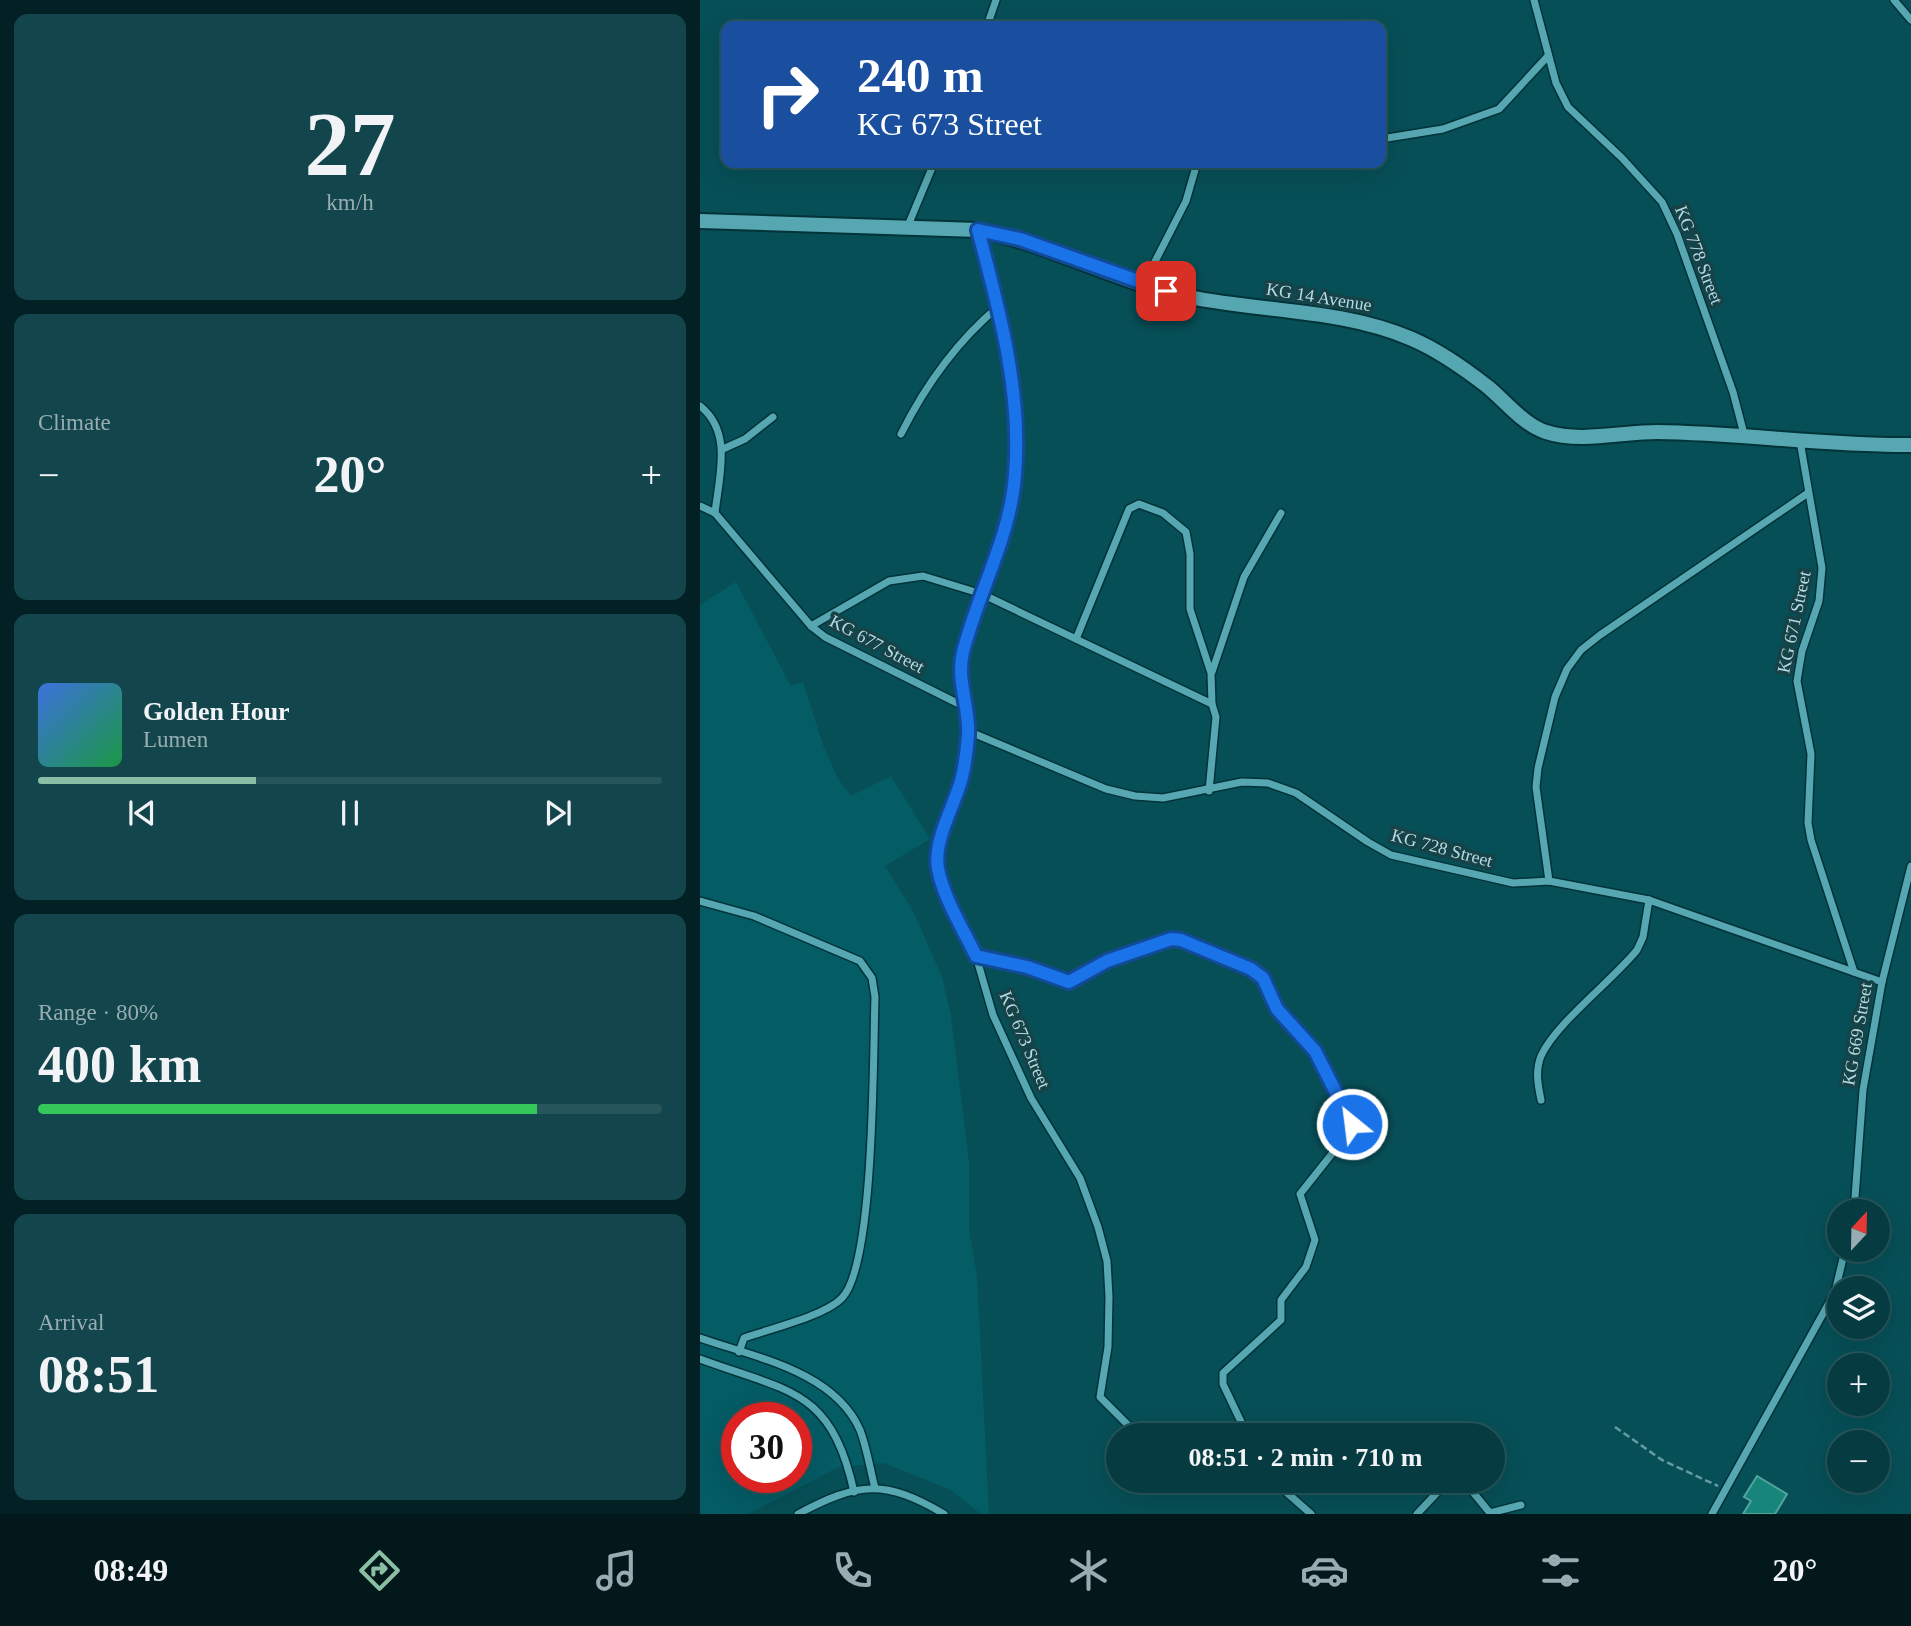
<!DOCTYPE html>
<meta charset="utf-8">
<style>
:root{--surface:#053b41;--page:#13464c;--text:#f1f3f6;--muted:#97adb1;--line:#26555a;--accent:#8abfa5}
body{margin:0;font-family:"Times New Roman",serif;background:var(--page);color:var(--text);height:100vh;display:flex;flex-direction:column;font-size:26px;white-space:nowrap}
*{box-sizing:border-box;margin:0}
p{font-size:23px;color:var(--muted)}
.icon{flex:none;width:38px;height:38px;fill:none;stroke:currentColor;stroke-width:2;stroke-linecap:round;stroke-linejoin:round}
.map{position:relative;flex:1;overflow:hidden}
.details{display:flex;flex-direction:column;gap:14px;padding:14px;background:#032024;width:700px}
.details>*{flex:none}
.top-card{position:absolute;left:21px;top:21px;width:665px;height:147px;border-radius:14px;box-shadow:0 7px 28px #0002,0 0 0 2px var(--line);background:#1a4fa0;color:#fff;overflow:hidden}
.needle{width:46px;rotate:22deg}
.fabs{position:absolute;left:1127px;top:1199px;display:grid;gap:14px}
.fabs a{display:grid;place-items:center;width:63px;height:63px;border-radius:50%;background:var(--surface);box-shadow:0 7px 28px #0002,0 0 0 2px var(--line);font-size:35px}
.speed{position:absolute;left:21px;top:1402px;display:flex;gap:14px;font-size:35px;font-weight:700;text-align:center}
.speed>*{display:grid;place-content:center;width:91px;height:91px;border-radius:50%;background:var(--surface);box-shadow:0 7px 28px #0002,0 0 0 2px var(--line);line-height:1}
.speed .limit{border:10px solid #d22;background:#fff;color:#111}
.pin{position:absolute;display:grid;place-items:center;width:60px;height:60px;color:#fff;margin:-30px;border-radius:14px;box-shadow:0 4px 10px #0006}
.me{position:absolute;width:77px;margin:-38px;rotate:331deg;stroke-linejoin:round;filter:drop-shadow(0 0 5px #0008)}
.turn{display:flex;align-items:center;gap:24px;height:147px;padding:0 21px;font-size:32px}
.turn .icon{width:91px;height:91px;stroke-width:2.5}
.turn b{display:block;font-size:49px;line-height:60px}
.big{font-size:52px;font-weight:700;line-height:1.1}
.details .widget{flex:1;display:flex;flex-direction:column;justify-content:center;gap:10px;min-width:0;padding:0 24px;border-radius:14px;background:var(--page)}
.details .dial{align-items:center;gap:0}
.dial b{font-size:91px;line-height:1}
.song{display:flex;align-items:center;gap:21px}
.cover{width:84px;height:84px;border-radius:10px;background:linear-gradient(135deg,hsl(220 70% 55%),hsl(140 70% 35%))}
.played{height:7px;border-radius:4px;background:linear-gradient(90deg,var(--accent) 35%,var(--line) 35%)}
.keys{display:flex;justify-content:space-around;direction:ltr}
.heat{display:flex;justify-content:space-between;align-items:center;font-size:38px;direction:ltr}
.charge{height:10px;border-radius:5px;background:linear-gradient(90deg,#34c759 80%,var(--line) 0)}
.trip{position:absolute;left:406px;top:1423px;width:399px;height:70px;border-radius:35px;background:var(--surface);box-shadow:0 7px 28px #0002,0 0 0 2px var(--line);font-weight:700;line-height:70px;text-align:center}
.tab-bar{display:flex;height:112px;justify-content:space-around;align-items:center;background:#02181a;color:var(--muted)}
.tab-bar .icon{width:49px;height:49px}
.tab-bar .selected{color:var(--accent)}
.tab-bar b{font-size:32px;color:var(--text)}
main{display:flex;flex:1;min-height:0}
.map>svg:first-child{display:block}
.built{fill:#045c65;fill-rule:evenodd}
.building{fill:#17857c;stroke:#53a49b;stroke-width:2}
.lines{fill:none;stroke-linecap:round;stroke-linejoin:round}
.minor-casing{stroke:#023338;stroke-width:10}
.secondary-casing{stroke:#023338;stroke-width:18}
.path{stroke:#659ba1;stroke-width:2.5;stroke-dasharray:7 3.5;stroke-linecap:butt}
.minor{stroke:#56a7b2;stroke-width:7}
.secondary{stroke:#56a7b2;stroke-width:14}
.route-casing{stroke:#114b97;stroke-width:18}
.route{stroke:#1a73e8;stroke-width:12}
.labels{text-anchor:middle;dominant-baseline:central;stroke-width:7;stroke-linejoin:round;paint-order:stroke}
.street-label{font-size:18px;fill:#b5dbe0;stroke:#164248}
</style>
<main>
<section class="details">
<div class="widget dial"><b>27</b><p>km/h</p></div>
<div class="widget"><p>Climate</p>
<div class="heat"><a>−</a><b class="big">20°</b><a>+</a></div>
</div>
<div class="widget">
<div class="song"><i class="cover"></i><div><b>Golden Hour</b><p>Lumen</p></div></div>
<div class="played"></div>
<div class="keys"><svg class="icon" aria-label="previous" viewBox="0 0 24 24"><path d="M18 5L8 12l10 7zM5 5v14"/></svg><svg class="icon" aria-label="pause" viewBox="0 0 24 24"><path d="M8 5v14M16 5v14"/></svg><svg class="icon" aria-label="next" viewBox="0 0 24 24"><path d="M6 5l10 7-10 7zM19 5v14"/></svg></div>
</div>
<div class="widget"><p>Range · 80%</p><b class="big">400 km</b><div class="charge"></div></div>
<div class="widget"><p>Arrival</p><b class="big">08:51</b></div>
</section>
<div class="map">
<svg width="1211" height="1514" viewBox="0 0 1211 1514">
<rect width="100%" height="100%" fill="#074f57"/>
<path class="built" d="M36,582l55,104 12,-4 20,63 15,34 13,17 40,-20 39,63 -45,27 29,47 28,64 9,39 18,146v67l8,47 12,238h-8l-30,-24 -67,-27 -45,4 -91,47h-48v-909zM37,1418h59v59h-59z"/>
<path class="building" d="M1057,1476l30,18 -12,20h-32l8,-13 -7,-4z"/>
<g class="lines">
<g class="minor-casing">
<g id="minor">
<path d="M834,0l22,83 12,24 54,51 40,44 15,32 56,158 11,42"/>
<path d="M1194,0l17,20"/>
<path d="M287,26l9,-26"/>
<path d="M681,139l62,-10 56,-20 49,-53"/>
<path d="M207,228l27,-65"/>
<path d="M278,230l21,76 15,98 1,73 -8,42 -45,135 1,52 5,25 -2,24 -4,23 -22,65 -2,24 7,24 31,65 17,59 38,83 49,80 18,49 9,34 2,36 -1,50 -8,50 38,38"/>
<path d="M443,285l43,-84 11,-38"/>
<path d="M0,406c33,26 19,70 15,107"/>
<path d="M201,434c24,-48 56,-93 98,-128"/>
<path d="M1100,441l22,127 -3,33 -17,50 -5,30 14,73 -3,69 3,17 43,132"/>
<path d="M23,449l22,-10 28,-22"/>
<path d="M0,506l15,7 96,113 14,11 138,69"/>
<path d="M111,626l78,-45 34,-5 59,18 230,110 4,13 -7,74"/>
<path d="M376,639l53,-130 10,-5 24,9 23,19 4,22v55l21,64 1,31"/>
<path d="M512,672l32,-95 37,-64"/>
<path d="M268,731l138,58 29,7 28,2 79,-16 26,1 28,10 72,49 23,13 122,28 36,-2 100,19 233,82"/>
<path d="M849,881l-13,-94 2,-19 17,-71 12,-28 14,-19 19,-15 208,-142"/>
<path d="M0,901l54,15 106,45 12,17 3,19c-2,55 0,267 -33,301 -17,18 -73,31 -98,40l-5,14"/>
<path d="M276,956l51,11 42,15 38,-21 64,-22 10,1 70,29 12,9 14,31 27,26 11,16 34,64 1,16 -50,63 15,46 -9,27 -25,33v20l-58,53v11l20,42"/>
<path d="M841,1100c-3,-15 -6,-29 0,-44 15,-33 71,-75 96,-106l6,-13 6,-37"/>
<path d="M1154,1211l9,-121 19,-108 29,-116"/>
<path d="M0,1338c54,19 134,33 160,92 7,18 10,39 15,58"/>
<path d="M0,1359c89,33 131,29 154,133"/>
<path d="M519,1435l24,-9 6,9"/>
<path d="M578,1480l8,12 25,22"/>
<path d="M763,1480l27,33 31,-8"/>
<path d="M98,1514c60,-32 87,-35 146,0"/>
<path d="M717,1514l32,-34"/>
<path d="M1012,1514l123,-222 10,-42"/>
</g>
</g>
<g class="secondary-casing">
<path id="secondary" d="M0,221l278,9c74,15 138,52 211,67 75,15 153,12 223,42 28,12 53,30 76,48 18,15 36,38 58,45 34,11 77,0 111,0 85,1 169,14 254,13"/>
</g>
<path class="path" d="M915,1427l47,33 56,26"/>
<use href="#minor" class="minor"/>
<use href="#secondary" class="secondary"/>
</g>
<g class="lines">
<g class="route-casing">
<path id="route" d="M466,291l-146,-52 -42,-9c21,79 44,162 37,244 -4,62 -37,118 -52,178 -7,28 7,56 5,83 -1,14 -3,29 -6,42 -7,29 -29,62 -24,92 6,30 25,60 38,87l51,11 42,15 38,-21 64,-22 10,1 70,29 12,9 14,31 38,42 37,73"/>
</g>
<use href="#route" class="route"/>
</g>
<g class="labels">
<g class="street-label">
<text transform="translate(999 255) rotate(69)">KG 778 Street</text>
<text transform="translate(619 297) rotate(9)">KG 14 Avenue</text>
<text transform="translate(1094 622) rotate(-78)">KG 671 Street</text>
<text transform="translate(177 644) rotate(28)">KG 677 Street</text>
<text transform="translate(742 848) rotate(15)">KG 728 Street</text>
<text transform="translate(1157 1034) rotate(-80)">KG 669 Street</text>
<text transform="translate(325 1040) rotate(67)">KG 673 Street</text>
</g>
</g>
</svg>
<div class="fabs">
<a><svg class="needle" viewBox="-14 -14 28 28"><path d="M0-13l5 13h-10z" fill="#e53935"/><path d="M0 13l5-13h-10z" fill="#97adb1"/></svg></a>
<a><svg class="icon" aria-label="layers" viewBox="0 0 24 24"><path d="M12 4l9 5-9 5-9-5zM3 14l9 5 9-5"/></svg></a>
<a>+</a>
<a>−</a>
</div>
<div class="speed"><div class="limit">30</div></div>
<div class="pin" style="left:466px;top:291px;background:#d93025"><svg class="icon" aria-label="arrive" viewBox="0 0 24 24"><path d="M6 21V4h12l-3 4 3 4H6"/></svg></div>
<svg class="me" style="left:652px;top:1124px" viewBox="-20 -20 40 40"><circle r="17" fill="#1a73e8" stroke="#fff" stroke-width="3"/><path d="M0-11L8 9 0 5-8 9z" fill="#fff"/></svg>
<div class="trip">08:51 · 2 min · 710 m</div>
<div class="top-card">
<div class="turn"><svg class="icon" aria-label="right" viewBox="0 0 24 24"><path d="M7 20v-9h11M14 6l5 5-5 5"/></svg><div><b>240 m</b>KG 673 Street</div></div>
</div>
</div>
</main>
<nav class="tab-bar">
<b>08:49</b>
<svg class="icon selected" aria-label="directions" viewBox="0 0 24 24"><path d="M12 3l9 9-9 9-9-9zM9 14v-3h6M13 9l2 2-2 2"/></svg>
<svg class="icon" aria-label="music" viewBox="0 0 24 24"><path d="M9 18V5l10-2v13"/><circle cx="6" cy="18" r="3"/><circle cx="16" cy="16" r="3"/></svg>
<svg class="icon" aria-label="phone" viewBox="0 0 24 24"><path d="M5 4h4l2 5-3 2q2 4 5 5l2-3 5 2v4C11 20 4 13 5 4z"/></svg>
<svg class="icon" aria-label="climate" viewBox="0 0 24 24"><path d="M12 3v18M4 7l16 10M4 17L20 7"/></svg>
<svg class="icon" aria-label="car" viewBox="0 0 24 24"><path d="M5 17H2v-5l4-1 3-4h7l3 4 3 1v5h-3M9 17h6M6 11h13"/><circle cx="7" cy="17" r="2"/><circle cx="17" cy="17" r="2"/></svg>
<svg class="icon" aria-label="filters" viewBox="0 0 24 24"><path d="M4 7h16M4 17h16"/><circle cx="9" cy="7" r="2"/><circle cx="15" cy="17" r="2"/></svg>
<b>20°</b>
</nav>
